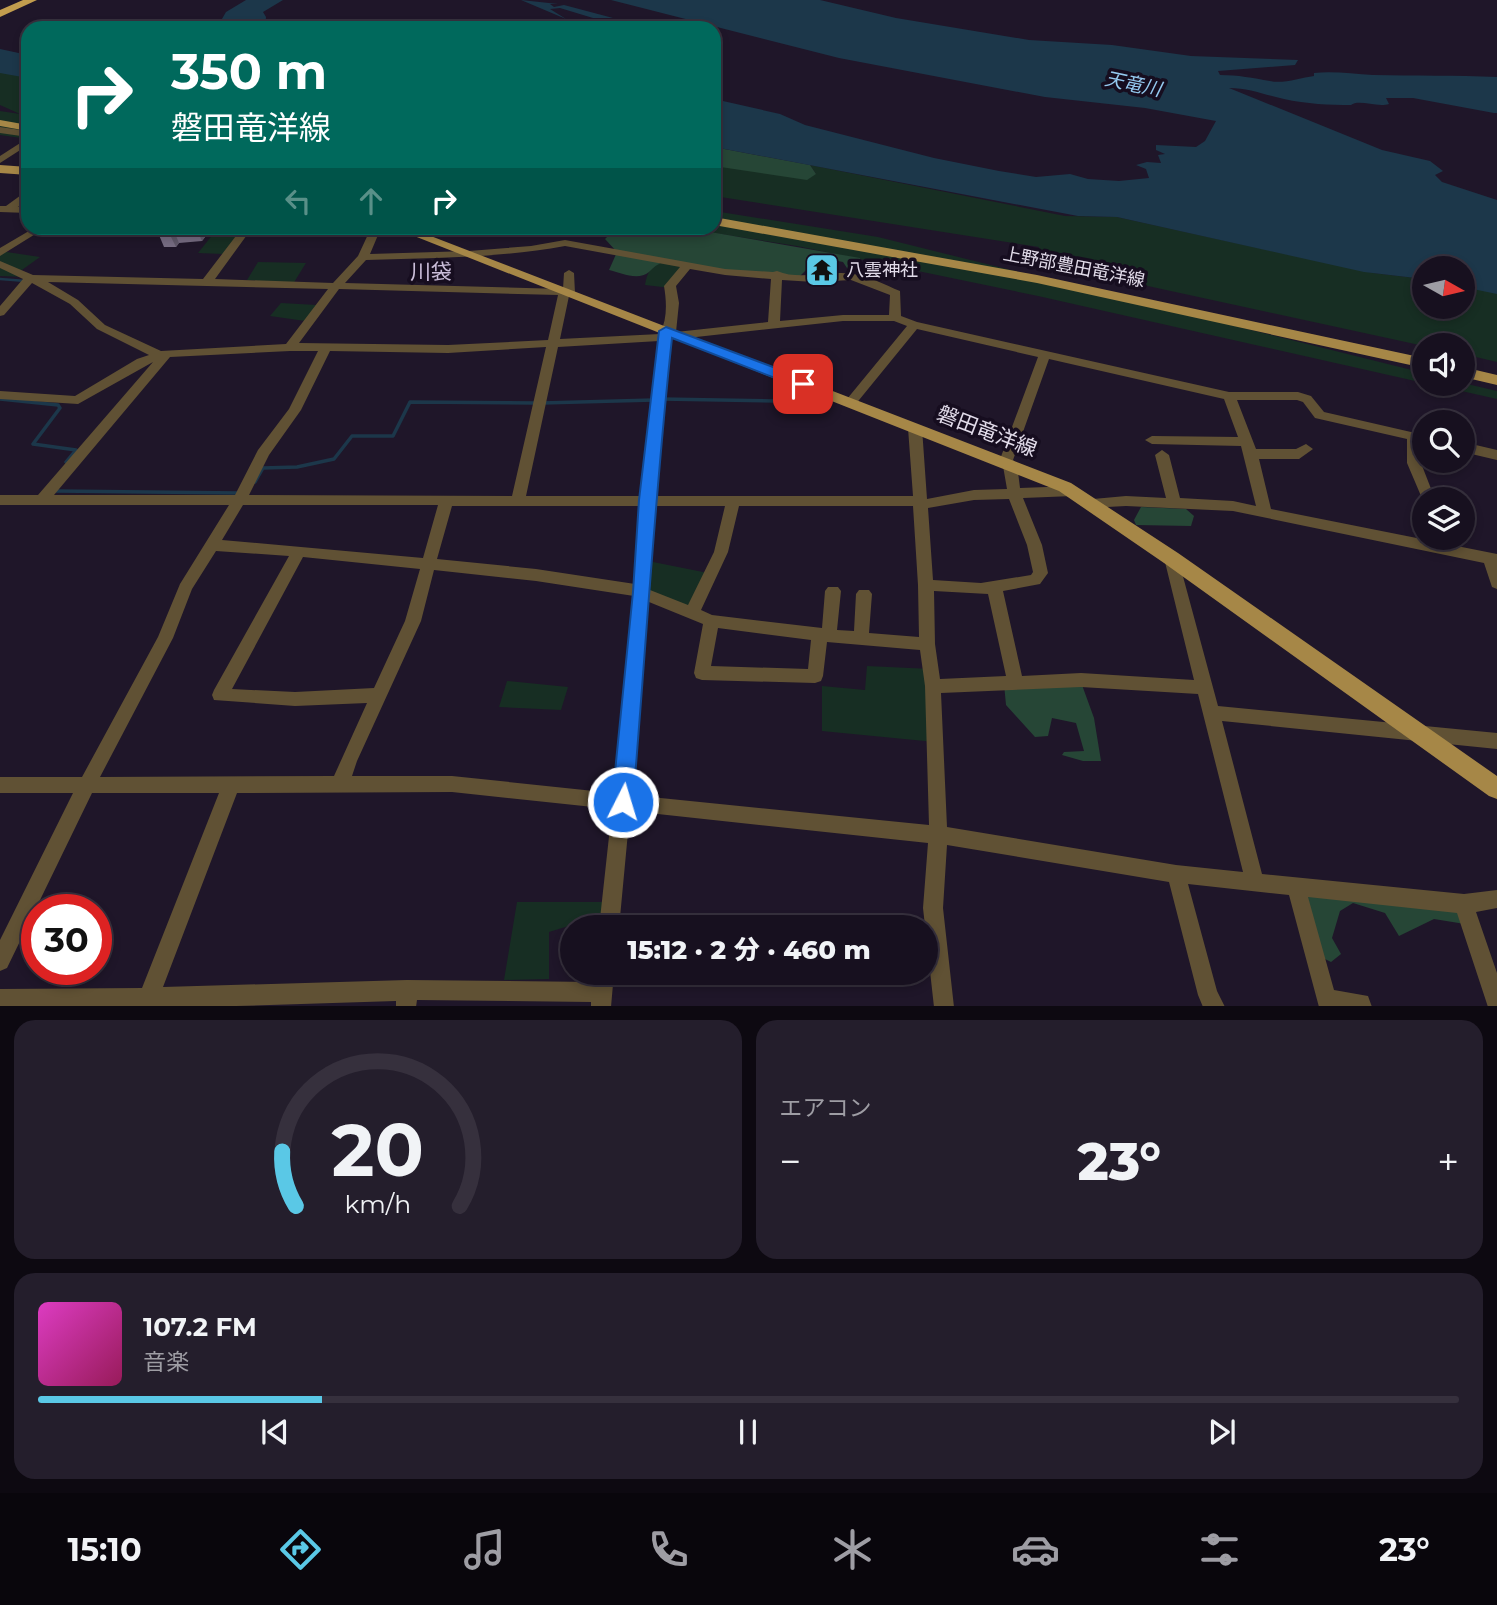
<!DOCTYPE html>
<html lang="ja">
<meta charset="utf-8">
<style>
:root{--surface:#17101f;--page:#241e2c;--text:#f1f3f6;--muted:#9e9da4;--line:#36303d;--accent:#5ac8e6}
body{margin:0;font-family:Montserrat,"Noto Sans JP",sans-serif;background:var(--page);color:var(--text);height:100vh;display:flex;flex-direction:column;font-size:26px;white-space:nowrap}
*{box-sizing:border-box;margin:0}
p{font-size:23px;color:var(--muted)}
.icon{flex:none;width:38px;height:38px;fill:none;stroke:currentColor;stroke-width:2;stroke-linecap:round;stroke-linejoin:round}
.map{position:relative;height:1006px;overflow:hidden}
.sheet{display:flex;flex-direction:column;gap:14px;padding:14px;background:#0d0911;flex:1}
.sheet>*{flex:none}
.hud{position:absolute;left:21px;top:21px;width:700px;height:214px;border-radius:21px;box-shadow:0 4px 10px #0003,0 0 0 2px var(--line);background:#00695c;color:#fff;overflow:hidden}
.needle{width:46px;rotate:98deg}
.buttons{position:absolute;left:1412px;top:256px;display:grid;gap:14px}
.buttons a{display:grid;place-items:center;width:63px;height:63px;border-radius:50%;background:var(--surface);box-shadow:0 4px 10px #0003,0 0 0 2px var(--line);font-size:35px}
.speed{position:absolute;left:21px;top:894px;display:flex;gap:14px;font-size:35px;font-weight:700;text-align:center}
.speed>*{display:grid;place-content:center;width:91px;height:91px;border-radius:50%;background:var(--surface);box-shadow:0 4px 10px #0003,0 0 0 2px var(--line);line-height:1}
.speed .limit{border:10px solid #d22;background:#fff;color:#111}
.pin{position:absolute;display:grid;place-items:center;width:60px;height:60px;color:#fff;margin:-30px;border-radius:14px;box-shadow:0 4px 10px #0006}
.me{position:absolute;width:77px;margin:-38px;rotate:5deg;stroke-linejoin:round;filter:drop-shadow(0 0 5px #0008)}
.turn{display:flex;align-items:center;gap:24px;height:147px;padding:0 35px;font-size:32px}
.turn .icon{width:91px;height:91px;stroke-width:2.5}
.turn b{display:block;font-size:49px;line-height:60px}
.lanes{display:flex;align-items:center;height:66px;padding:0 35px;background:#0003;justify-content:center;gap:35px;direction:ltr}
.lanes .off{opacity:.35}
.big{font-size:52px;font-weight:800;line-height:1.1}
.sheet .widget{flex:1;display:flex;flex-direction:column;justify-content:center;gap:10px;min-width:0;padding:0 24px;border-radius:21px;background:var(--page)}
.sheet .dial{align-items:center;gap:0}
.dial svg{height:182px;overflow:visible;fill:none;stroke:var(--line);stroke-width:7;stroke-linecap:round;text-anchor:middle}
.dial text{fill:var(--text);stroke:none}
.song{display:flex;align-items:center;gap:21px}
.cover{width:84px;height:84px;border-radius:10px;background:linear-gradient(135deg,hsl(310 70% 55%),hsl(330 70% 35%))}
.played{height:7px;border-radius:4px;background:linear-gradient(90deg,var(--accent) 20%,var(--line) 20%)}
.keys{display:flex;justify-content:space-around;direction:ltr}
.heat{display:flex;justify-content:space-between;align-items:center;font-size:38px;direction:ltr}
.sheet .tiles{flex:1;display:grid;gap:14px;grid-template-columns:1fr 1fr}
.widget:last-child{grid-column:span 2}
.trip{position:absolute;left:560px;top:915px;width:378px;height:70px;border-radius:35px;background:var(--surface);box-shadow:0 4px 10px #0003,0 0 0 2px var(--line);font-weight:800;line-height:70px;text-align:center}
.tab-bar{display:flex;height:112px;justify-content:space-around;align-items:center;background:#09060c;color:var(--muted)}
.tab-bar .icon{width:49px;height:49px}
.tab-bar .on{color:var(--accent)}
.tab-bar b{font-size:32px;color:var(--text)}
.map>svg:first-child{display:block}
.green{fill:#172e23}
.forest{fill:#264636}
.water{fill:#1c374a}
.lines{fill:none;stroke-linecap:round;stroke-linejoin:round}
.stream-far1{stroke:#1c374a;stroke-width:2.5}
.stream{stroke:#1c374a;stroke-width:3.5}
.minor{fill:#605134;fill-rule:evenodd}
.major{fill:#a68747;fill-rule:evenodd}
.highway{fill:#c29d4e;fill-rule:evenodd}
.wall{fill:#766c82}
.shaded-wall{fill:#60586a}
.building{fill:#897e97;stroke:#60586a;stroke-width:2}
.route{fill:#1a73e8;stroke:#114b97;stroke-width:2}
.labels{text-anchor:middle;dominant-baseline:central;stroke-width:7;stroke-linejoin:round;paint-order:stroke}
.far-street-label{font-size:18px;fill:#e1dbe9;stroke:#160d1f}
.far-poi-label{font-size:18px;fill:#e1dbe9;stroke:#160d1f;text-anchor:start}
.far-water-label{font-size:19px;font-style:italic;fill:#94c9ef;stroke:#160d1f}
.far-quarter-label{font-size:21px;fill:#cabdd9;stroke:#160d1f}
.street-label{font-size:21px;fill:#e1dbe9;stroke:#160d1f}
</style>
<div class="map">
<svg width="1497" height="1007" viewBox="0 0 1497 1007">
<rect width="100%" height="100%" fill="#1f1629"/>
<g class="green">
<path d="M0,70l28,8v61l-28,-4v-24l20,3 -20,-9z"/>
<path d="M714,165l102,9 -6,-9 255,51 52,1 256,56 51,6v27h39v-20l34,7v69l-34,-8v-9l-39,1 -391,-85 6,-14 -325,-51z"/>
<path d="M714,211l164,26 546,136v10l-386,-87 -241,-50 -114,-18h31z"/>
<path d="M218,228h25l-20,26 -25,-1z"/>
<path d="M0,251l40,6 -21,15 9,5 -28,-1z"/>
<path d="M258,262l48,1 -13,21 -46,-4z"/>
<path d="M663,262l22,6 -14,20 -26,-3c2,-13 6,-19 18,-23z"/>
<path d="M281,303l36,2 -12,16 -35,-5z"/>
<path d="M1426,383h37l34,8v8z"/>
<path d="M648,561l60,12 -18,34 -43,-16z"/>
<path d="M867,666l64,3 4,73 -113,-11v-45l43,4z"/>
<path d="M507,681l61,6 -7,23 -62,-3z"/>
<path d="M517,902h95l-3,25h-22l-2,-6 -36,11v47l-45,1z"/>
</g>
<g class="forest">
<path d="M714,147l96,18 6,9 -9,6 -93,-14z"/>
<path d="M616,228h71l173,30 -2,8 -9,5 -6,-9c-25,-5 -26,-3 -44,15l-80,-6 -56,-9c-7,3 -9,5 -14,10 -11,9 -28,1 -40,-2l8,-18 -12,-13z"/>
<path d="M1141,507l45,2 8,7 -3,10 -55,-1 -2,-5z"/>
<path d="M1004,684l78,1 12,33 7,43h-18l-21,-6 2,-3 20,-1 -8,-28 -24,-5 -4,18 -13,1 -29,-32z"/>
<path d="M1296,887l170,20 5,18 -37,-6 -35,17 -14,-23 -32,-10 -13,8 -8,27 9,16 -10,8 -18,-9z"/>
</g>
<g class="water">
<path d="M246,0h37l-20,12 3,5 -1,11h-45l-18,-7 17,3 7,-12z"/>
<path d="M521,0l37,4h-8l4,3 10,-2 49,13h-20l-33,-10 -10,1 16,10z"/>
<path d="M611,0h209l76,18 133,22 83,5 79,11 107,4 -3,5 -77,6 2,4c18,0 33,3 50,6 13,3 30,-3 44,-5v-3c20,-2 39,1 59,2 41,1 83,0 124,2v36h-3l-81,-15h-27l3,6c-12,4 -30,-5 -38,1 -21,0 -45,-1 -67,-6 -19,-4 -35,-11 -55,-11l153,62 48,11 13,10 -8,4 7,7 55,18v94l-34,-7v-19h-39v11l-60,-7 -247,-55 -39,-1 -364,-69v-48l66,15 25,11 129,33 65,13 37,6 34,-3 18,5 31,2 30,-3 -3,-9 -10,-4 11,-3 14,1 -3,-8 7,-1 -9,-4v-5l40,2 9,-6 11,-20 -71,-13 -100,-11 -206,-39z"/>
<path d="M0,49l28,6v23l-28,-5z"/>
</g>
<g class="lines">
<path class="stream-far1" d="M0,279l26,2"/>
<g class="stream">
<path d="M0,399l58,6 2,3 -27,36 43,6 -10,12"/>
<path d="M661,399l170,3"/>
<path d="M542,403l112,-3"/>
<path d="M255,482l8,-14 34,-1 37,-8 18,-23h41l17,-34 125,1"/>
<path d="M56,491l184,2"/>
</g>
<g class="minor">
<path d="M0,127l28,4v6l-28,-4z"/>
<path d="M28,138v7l-28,18v-7z"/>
<path d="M28,190v8l-10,9h10v6l-28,-1v-6h6z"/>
<path d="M34,228h11l-45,28v-8z"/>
<path d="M242,228h10l-37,51 118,4 25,-27 13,-28h10l-11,26 99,-3 62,-5 34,-6 160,29 48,3 4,-1c23,10 52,-1 76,3 16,2 32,11 47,17l1,25 16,6 312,70h69l13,4 13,16 100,23v8l-4,-1 1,21 14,36h-11v4l-17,-40v-24l-92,-21 -12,-16 -6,-2h-60l19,49h40l10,-5 7,5 -14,10h-40l12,50 226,45v35l-5,-2 -8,-24 -251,-52 -107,-5 -38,2 -2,-4 2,-4 5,-1 33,-3 40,2 -11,-43 7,-5 7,5 11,43 53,3 23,5 -15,-60 -89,-2 -7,-4 7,-4 86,1 -14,-38 -175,-40 -36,101 4,4 3,24 53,-2 7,5 -7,5 -50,2 19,47 6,28 -8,11 -37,7 19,85 59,-3 113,7 -30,-122 2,-4h10l2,4 40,148 279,27v16l-275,-28 40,153 202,20 33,-4v18l-21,4 21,61v34h-9l-31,-94 -149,-16 26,93 34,6 4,11h-53l-30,-112 -101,-11 29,107 8,16h-22l-5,-12 -29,-113 -222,-37 -4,63 11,99h-20l-11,-99 5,-65 -298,-32 -11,117h-20l13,-119 -160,-17 -215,1 -74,194 244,-7 186,2 1,-9h20l-3,34h-20v-5l-174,-2 -1,7h-20v-6l-192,6h-204v-18l142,-1 77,-195h-127l-85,175 -7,3v-31l73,-147h-73v-16h82l76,-140 22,-53 49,-79h-229v-10h38l115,-133 -75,42 -78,-5v-8l75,5 62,-37 12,-4 -52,-26 -27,-25 -38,-21 -28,32 -4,1v-10l23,-27 -23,-11v-7l33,14 170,4zM565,246l115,21 -16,19c3,18 3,33 -4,48l-100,5 9,-43 6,-3 -1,-20 -5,-3 -5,3 -1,16 -218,-6 21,-23c67,-2 133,-2 199,-14zM690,269l35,6 46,4 -3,43 -92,10 3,-29 -3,-17zM782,280l32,2 37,-2 39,15 -1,20h-46l-63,6zM48,282l280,7 -42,55 -125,7 -56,-26 -27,-25zM339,289l219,6 -10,45 -100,5 -149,-2zM843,321h51l13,5 -60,73 -2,3 2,3h8l62,-76 121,28 -39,105 4,4 4,23 -33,1 -47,9 -5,-71 -7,-4 -7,4 5,68h-259l17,-161 7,4zM659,341l-18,155h-115l32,-149zM546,347l-34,149 -263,-1 20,-40 32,-45 29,-59 118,2zM290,351h28l-29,58 -31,41 -23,45h-181l116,-138zM1009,499l18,46 6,27 -2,3 -50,8 -48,-3 -5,-72 46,-8zM243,505h195l-15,53 -201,-18zM452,506h188l-5,78 -99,-15 -99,-10zM654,506h71l-11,46 -26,53 -38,-15zM739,506h174l5,79 1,52 -50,-4 3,-39 -3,-4h-10l-3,4 -2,37 -17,-1 4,-39 -3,-4h-10l-3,4 -3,37 -110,-13 -11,-5 27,-58zM216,551l73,5 -75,134 -2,5 2,5 81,6 72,-3 -33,73 -234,1 73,-139 19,-49zM303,557l117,12 -15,52 -31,67 -79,4 -63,-3zM434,570l102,11 98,15 -21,197 -161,-17h-100l5,-15 64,-140zM934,591l54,3 18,82 -66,3 -5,-35zM649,602l54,22 -9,49 2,5 6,2 113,3 6,-2 2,-5 4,-34 93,8 5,36 4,139 -298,-30zM718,628l93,12 -3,29 -97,-3zM1081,687l117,7 45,178 -67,-7 -229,-38 -6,-134z"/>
<path d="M822,359l6,4 -2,3 -19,21h-8l-2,-3 2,-3 19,-21z"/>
<path d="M1463,442l34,8v10l-34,-8z"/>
</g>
<g class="major">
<path d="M0,120l28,5v6l-28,-5z"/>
<path d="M0,165l28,2v8l-28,-2z"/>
<path d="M714,217l323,58 387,83v10l-387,-85 -323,-58z"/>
<path d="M394,228h16l661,255 107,70 319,223v23l-8,-3 -325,-233 -105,-72z"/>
<path d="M1463,367l34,8v10l-34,-8z"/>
</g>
<path class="highway" d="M23,0h14l-37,17v-7z"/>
</g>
<g class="wall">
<path d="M167,228h45l-10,13 -23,2 -3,4h-12l-5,-12z"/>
<path d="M556,228h13l-2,9h-10z"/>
</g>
<g class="shaded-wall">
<path d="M199,228h13l-10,13 -5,-11z"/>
<path d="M566,228h3l-2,9 -1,-8z"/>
<path d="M174,231l5,12 -3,4 -6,-12z"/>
</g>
<path class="building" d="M167,228h32l-2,2 -23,1 -4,4h-11z"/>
<path class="route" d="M666,327l142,53 2,4 -2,3h-10l-126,-49c-17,154 -26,309 -39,464l-3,6 -7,3 -8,-3 -3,-6 21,-210 6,-92 20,-169z"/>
<defs>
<g id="temple-square" transform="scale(1.75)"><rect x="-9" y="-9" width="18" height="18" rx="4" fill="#5ac8e6" stroke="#160d1f"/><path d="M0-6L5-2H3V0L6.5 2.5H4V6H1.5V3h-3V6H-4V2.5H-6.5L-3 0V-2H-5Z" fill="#111"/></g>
</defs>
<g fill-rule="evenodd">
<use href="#temple-square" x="822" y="270"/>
</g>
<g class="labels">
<g class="far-street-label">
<text transform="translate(1074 267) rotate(11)">上野部豊田竜洋線</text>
</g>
<g class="far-poi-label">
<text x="846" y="270">八雲神社</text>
</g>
<g class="far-water-label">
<text transform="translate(1133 84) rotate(12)">天竜川</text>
</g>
<g class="far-quarter-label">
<text x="431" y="271">川袋</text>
</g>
<g class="street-label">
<text transform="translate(987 431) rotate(21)">磐田竜洋線</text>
</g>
</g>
</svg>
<div class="buttons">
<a><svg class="needle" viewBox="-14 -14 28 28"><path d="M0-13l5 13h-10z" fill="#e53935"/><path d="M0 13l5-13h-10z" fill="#9e9da4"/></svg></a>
<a><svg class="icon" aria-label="sound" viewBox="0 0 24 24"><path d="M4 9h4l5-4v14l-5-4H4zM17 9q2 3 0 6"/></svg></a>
<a><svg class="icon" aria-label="search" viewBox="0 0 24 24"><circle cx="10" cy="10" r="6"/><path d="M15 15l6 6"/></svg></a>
<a><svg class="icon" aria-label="layers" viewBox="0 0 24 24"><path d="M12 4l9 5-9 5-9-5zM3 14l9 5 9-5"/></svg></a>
</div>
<div class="speed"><div class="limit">30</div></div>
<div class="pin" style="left:803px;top:384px;background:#d93025"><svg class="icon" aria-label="arrive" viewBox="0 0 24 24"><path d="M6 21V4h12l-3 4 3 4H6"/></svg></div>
<svg class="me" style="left:623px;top:802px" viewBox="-20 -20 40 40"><circle r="17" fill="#1a73e8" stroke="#fff" stroke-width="3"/><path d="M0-11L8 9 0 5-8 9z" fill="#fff"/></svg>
<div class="trip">15:12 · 2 分 · 460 m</div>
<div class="hud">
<div class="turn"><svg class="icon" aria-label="right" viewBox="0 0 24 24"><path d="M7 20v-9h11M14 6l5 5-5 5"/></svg><div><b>350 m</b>磐田竜洋線</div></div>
<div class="lanes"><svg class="icon off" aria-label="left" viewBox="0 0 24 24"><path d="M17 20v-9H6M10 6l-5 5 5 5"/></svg><svg class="icon off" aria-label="ahead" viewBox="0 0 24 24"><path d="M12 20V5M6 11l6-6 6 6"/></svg><svg class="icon" aria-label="right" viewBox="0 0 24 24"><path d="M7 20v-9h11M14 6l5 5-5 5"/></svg></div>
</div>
</div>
<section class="sheet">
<div class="tiles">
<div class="widget dial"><svg viewBox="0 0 100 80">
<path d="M14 69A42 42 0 1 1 86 69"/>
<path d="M14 69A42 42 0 0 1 8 45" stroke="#5ac8e6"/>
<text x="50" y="56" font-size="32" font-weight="700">20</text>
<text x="50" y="72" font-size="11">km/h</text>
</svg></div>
<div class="widget"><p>エアコン</p>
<div class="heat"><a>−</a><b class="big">23°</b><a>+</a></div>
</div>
<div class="widget">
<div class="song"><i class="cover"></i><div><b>107.2 FM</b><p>音楽</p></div></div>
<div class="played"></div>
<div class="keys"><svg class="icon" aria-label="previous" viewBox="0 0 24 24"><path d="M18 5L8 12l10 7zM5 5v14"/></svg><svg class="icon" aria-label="pause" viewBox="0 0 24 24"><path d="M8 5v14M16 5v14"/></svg><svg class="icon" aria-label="next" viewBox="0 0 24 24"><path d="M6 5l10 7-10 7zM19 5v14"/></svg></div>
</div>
</div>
</section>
<nav class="tab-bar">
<b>15:10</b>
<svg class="icon on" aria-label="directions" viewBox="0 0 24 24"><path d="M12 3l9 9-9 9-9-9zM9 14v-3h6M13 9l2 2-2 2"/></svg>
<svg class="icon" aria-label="music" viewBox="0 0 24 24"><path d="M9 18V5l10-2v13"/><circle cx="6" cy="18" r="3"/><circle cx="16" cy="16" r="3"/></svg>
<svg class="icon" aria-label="phone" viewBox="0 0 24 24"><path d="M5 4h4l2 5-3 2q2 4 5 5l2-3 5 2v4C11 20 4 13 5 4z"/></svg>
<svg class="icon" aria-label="climate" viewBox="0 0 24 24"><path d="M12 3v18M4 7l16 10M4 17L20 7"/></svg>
<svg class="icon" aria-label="car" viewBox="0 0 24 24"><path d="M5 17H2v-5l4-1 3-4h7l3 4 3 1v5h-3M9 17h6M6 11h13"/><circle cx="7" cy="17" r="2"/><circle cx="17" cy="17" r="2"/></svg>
<svg class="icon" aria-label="filters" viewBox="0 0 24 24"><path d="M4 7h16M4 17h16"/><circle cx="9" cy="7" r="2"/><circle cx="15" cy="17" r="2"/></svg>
<b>23°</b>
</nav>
